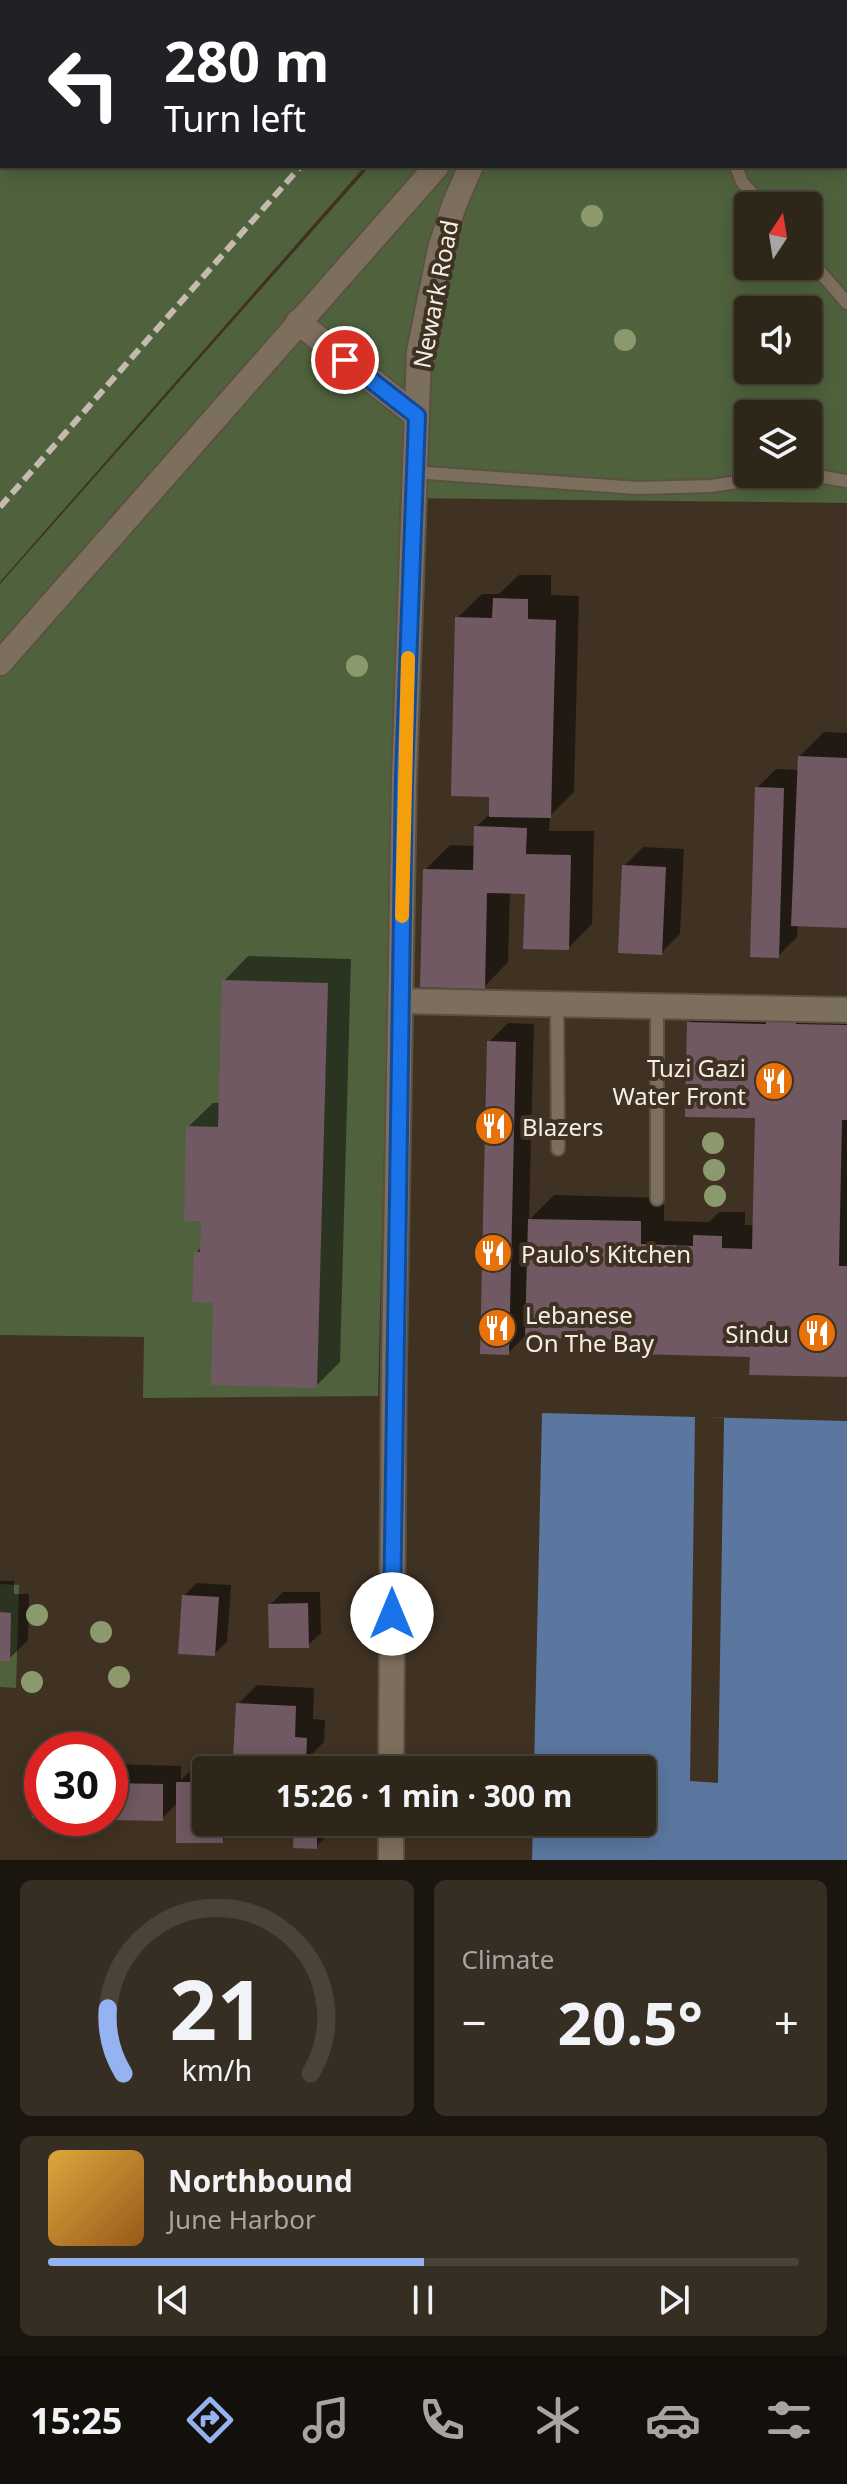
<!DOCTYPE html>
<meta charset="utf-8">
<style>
:root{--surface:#2f261a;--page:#372e23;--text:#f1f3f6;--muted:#a7a5a2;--line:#4a4339;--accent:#95b2f1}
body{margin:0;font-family:"Noto Sans",sans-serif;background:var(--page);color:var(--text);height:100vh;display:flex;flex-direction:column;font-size:30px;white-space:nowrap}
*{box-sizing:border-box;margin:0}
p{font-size:26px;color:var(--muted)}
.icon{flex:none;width:44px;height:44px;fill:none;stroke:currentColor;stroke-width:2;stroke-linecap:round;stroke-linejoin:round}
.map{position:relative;height:1860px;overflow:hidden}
.sheet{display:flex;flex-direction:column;gap:20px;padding:20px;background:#1a150e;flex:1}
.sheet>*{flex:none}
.guide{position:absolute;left:0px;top:0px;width:848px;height:168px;box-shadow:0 4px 20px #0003,0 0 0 2px var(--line);background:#202124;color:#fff;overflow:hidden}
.needle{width:52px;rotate:12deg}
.tools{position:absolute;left:734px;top:192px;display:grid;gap:16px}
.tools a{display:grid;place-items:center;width:88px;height:88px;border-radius:8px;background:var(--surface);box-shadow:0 4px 20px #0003,0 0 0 2px var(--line);font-size:40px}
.speed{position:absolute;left:24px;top:1732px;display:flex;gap:16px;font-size:40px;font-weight:700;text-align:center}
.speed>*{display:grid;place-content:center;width:104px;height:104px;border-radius:50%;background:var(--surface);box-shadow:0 4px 20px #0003,0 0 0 2px var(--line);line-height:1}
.speed .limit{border:12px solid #d22;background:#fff;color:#111}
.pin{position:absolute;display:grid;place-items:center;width:68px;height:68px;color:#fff;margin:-34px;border:4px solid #fff;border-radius:50%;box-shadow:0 2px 8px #0007}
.me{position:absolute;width:88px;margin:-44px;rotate:0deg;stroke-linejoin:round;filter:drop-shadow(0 0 6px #0008)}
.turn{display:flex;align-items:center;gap:28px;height:168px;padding:0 32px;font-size:36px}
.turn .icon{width:104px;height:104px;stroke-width:2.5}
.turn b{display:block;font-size:56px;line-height:68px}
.big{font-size:60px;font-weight:700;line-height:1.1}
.sheet .card{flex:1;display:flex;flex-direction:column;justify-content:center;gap:12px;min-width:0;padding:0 28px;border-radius:12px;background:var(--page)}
.sheet .dial{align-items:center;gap:0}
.dial svg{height:208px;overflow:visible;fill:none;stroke:var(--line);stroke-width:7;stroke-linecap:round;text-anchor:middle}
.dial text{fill:var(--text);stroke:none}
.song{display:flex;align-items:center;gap:24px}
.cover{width:96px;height:96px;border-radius:12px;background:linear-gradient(135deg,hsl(40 70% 55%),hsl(30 70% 35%))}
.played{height:8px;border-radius:4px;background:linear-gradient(90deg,var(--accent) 50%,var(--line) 50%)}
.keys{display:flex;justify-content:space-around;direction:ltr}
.heat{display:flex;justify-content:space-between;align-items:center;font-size:44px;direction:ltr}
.sheet .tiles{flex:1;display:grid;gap:20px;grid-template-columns:1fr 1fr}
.card:last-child{grid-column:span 2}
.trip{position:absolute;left:192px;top:1756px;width:464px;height:80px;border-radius:8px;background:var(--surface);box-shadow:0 4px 20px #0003,0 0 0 2px var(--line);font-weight:700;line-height:80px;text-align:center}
.tab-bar{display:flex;height:128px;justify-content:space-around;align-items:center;background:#130f0a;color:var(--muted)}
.tab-bar .icon{width:56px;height:56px}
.tab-bar .active{color:var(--accent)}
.tab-bar b{font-size:36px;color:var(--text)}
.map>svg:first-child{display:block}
.green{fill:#4f623d;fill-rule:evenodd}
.water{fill:#5b779f}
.pier{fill:#3f3222}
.shadow{fill:#0007}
.building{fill:#705962}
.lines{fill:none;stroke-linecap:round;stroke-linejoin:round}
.service-casing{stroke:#5b5143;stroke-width:16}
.minor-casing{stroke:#5b5143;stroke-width:28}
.service{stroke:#7d6f5d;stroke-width:12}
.minor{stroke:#7d6f5d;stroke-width:24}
.rail{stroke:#c4baaf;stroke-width:6;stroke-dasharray:12 6;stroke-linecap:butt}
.tree{fill:#8b996c}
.route-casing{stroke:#114b97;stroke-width:20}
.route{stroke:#1a73e8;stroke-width:14}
.slow{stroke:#f59e0b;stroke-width:14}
.labels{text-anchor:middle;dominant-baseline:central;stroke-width:8;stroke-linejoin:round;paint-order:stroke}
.street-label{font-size:24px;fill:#f6eee4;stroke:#3f3222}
.poi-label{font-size:24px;fill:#f6eee4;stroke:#3f3222;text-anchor:start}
</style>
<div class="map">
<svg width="847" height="1860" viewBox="0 0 847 1860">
<rect width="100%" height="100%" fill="#3f3222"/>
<g class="green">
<path d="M0,0h510l-508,2v164h363l-365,416z"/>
<path d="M517,0h330v503l-447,-5 -22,898 -235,2 1,-61 -144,-2v-751l370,-418h476v-164h-331zM748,206h60v60h-60zM748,310h60v60h-60zM748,414h60v60h-60z"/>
<path d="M0,1584l19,1 -3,103 -16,-1z"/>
</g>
<path class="water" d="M542,1413l305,8v439h-315l1,-38h109v-52h-108z"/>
<path class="pier" d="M695,1416l29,2 -6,365 -28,-2z"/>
<g class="shadow">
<path d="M519,575h32v20l28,1 -5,196 -24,24 -1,15h45l-2,93 -24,24 -41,-56 -17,-1 -2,71 -24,25 -59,-117 25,-25 26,1v-19l15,-14v-18l-34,-177 25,-24h17z"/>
<path d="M824,732l23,1v193l-49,-2 -1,13 -19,19 -21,-168 19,-19 23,1 1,-14z"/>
<path d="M643,847l41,2 -4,85 -19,19 -37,-87z"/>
<path d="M248,956l103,3 -11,403 -24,24 -101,-85 -19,-48 6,-7 1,-27 -15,-92 25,-24h8l3,-122z"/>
<path d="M702,1010l145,3v362l-95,-20 -111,-17 -116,-2 -17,17 -19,-311 19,-19 26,1 -5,196 25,-25 110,3v23l45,1 10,-10h26v13h9l3,-108 -68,-94z"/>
<path d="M0,1581h14v13h15l-1,46 -19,19h-9z"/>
<path d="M196,1583l35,2 -4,57 -13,12 -30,-58z"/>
<path d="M283,1592h37l1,41 -13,12 -38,-40z"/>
<path d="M257,1685l57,3 -1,31 12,1 -1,22 -19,19 -67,-57z"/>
<path d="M110,1764l71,2v14l10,-10h20h-5v52h29v7l-13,12 -44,-39 -16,17 -52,-1z"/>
<path d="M310,1766h20v4h-24z"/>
<path d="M296,1822h33l-1,12 -12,13z"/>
</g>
<g class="building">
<path d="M493,598l35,1v20l28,1 -5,198 -62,-1v-20l-38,-1 4,-179 37,1z"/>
<path d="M798,756l49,2v170l-56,-2z"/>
<path d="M755,787l29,1 -5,170 -29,-1z"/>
<path d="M474,826l53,2 -1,26 45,1 -2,95 -46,-1 2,-55 -38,-1 -2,96 -65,-2 3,-118 50,1z"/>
<path d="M622,865l44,2 -4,88 -44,-2z"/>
<path d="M222,980l106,3 -11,405 -106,-3 2,-82 -21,-1 2,-50h6l1,-31h-17l2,-95 32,1z"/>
<path d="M765,1012h30l1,12 51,1v95h-5l-3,146h8v111l-98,-2 1,-18 -112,-3 1,-14 -114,-2 3,-119 113,2v23l52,2v-11l29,1v12l30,1 3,-131 -70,-1 2,-95 79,2z"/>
<path d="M487,1041l29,1 -7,313 -29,-1z"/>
<path d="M182,1595l37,2 -4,59 -37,-2z"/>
<path d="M308,1603l1,45h-40l-1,-44z"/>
<path d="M0,1612l11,1 -1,48h-10z"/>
<path d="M236,1703l60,3 -1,31 12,1 -1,25 -73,-4z"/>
<path d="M33,1782h9v37l-10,-1z"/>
<path d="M176,1782h30v40h17v21h-47z"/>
<path d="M110,1783l53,1v37l-53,-1z"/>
<path d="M294,1822h23v27l-24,-1z"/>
</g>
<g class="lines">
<g class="service-casing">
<g id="service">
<path d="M757,2v-2"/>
<path d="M736,166l6,16 21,24"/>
<path d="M808,258l39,45"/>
<path d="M413,472l225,16 73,-2 71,-11h30l35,6"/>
<path d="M557,1004l1,145"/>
<path d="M657,1199v-194"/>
</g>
</g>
<g class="minor-casing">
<g id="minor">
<path d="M569,2l1,-2"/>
<path d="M298,322l119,94"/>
<path d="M0,663l437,-497"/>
<path d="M402,1001l445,9"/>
<path d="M391,1770l3,-406 10,-586 15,-426 21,-103 14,-44 17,-39"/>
<path d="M391,1860v-38"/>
</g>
</g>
<use href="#service" class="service"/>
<use href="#minor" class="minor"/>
<g class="rail">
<path d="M446,2l2,-2"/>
<path d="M0,507l301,-341"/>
</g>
</g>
<g class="tree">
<circle cx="592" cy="216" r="11"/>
<circle cx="625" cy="340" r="11"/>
<circle cx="357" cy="666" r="11"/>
<circle cx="713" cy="1143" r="11"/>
<circle cx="714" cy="1170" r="11"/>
<circle cx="715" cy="1196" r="11"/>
<circle cx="37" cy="1615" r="11"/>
<circle cx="101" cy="1632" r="11"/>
<circle cx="119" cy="1677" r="11"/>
<circle cx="32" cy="1682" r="11"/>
</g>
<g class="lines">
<g class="route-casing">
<path id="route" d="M345,360l72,56 -13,362 -12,836"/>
</g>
<use href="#route" class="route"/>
<path class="slow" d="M402,916l6,-258"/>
</g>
<defs>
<g id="restaurant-disc" transform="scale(2)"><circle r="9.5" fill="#e8710a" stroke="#3f3222"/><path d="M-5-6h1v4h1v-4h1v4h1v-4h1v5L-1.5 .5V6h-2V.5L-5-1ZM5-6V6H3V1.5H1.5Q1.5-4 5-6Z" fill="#fff"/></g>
</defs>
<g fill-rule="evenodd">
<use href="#restaurant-disc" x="774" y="1081"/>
<use href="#restaurant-disc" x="494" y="1126"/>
<use href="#restaurant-disc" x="493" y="1253"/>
<use href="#restaurant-disc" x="497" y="1328"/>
<use href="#restaurant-disc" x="817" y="1333"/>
</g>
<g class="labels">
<g class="street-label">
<text transform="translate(435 294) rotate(-79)">Newark Road</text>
</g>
<g class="poi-label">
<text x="746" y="1067" text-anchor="end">Tuzi Gazi<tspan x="746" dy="28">Water Front</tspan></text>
<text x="522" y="1126">Blazers</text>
<text x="521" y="1253">Paulo's Kitchen</text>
<text x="525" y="1314">Lebanese<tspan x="525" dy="28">On The Bay</tspan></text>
<text x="789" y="1333" text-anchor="end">Sindu</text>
</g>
</g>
</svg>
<div class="tools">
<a><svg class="needle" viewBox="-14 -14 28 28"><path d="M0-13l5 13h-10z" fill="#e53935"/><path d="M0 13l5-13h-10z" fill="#a7a5a2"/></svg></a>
<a><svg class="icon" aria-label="sound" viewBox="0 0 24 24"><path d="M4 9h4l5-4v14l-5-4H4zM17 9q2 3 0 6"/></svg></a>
<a><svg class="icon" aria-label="layers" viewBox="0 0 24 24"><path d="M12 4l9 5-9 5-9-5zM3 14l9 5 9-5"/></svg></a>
</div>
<div class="speed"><div class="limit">30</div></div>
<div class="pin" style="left:345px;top:360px;background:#d93025"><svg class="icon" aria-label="arrive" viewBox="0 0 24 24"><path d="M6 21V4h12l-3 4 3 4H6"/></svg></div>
<svg class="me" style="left:392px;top:1614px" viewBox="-20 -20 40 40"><circle r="19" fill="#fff"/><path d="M0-13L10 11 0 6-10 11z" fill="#1a73e8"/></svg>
<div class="trip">15:26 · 1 min · 300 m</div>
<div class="guide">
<div class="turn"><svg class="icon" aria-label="left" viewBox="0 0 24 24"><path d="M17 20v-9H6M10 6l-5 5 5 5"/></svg><div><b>280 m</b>Turn left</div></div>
</div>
</div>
<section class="sheet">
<div class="tiles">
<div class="card dial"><svg viewBox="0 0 100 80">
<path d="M14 69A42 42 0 1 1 86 69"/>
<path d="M14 69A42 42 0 0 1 8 44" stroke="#95b2f1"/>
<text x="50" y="56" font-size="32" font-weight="700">21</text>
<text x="50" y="72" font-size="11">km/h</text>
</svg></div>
<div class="card"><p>Climate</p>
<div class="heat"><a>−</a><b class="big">20.5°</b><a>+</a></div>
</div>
<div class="card">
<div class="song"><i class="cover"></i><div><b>Northbound</b><p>June Harbor</p></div></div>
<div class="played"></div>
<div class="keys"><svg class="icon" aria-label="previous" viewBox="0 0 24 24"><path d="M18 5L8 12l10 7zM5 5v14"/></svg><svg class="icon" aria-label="pause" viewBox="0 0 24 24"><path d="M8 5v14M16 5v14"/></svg><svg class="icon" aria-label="next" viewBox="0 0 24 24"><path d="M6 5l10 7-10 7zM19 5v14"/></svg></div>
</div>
</div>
</section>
<nav class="tab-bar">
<b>15:25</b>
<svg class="icon active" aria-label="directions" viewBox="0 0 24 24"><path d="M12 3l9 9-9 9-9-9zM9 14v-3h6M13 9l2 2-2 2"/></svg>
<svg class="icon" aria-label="music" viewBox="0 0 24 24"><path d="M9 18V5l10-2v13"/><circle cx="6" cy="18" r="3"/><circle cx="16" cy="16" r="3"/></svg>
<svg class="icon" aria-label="phone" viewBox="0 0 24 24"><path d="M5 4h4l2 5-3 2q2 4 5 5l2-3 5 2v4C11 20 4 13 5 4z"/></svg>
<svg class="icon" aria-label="climate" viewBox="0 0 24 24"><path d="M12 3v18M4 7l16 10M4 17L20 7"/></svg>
<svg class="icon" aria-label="car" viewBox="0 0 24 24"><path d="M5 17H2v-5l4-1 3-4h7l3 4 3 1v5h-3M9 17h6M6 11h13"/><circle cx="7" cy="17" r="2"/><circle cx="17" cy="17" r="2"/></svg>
<svg class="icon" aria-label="filters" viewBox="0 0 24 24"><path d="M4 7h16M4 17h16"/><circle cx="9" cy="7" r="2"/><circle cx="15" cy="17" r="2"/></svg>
</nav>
